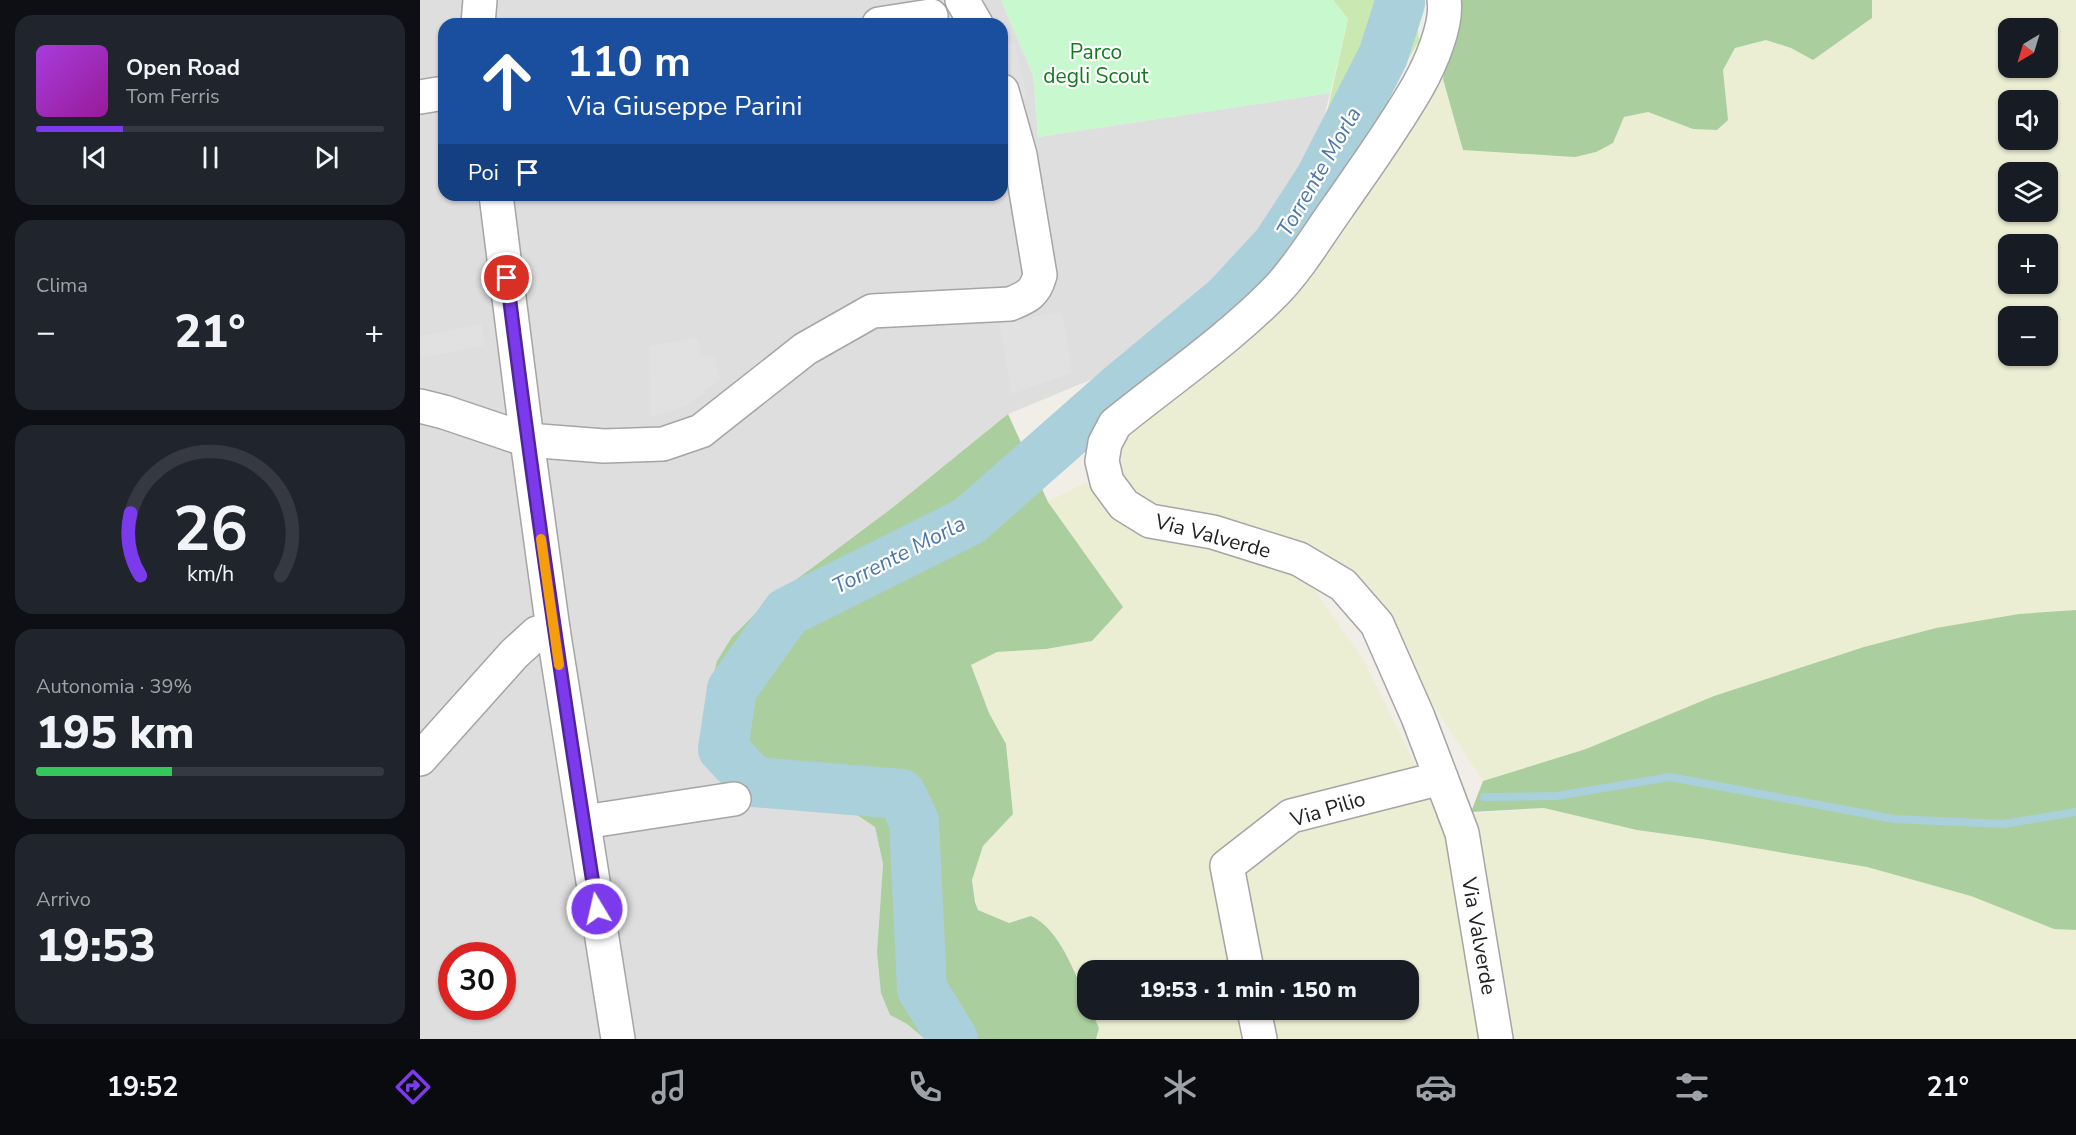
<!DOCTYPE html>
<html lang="it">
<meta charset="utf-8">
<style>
:root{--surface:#171b24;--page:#20242c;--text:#f1f3f6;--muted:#9ea1a6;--line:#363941;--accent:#7c3aed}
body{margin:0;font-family:"Nunito Sans",sans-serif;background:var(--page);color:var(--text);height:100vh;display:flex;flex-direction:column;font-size:22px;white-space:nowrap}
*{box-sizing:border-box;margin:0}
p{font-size:20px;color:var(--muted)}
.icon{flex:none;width:33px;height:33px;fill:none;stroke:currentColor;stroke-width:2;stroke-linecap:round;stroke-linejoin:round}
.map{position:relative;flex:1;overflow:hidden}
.side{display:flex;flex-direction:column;gap:15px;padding:15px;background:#0d0f14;width:420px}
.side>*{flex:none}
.guide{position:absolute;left:18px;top:18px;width:570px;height:183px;border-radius:18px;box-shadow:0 2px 4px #0004;background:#1a4fa0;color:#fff;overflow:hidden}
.needle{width:39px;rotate:218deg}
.buttons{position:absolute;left:1578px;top:18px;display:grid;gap:12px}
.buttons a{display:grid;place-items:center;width:60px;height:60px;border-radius:12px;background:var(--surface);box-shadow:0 2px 4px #0004;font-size:30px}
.speed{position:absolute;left:18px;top:942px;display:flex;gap:12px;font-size:30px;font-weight:700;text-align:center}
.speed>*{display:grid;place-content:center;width:78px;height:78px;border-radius:50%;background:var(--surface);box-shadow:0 2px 4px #0004;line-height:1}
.speed .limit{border:9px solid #d22;background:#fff;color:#111}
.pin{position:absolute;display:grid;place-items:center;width:51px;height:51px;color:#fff;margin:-26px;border:3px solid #fff;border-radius:50%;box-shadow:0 2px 6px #0007}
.me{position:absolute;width:66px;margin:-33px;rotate:351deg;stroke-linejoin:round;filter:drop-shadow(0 0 4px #0008)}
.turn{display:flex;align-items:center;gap:21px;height:126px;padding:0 30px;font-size:27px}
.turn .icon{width:78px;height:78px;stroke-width:2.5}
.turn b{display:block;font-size:42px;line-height:51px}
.then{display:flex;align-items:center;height:57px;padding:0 30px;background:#0003;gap:12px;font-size:22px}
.big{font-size:45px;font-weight:800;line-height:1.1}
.side .card{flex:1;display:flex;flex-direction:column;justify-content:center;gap:9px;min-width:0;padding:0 21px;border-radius:18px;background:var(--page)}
.side .dial{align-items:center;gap:0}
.dial svg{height:156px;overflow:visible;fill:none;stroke:var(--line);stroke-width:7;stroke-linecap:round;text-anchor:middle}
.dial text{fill:var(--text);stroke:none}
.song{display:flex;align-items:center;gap:18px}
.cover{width:72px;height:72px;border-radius:9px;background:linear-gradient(135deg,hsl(280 70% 55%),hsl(300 70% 35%))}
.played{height:6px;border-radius:3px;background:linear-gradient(90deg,var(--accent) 25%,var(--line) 25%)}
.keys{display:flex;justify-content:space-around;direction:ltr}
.heat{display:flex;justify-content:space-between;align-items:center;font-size:33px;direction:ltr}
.charge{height:9px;border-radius:4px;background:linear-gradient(90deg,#34c759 39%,var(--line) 0)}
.trip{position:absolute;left:657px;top:960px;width:342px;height:60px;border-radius:18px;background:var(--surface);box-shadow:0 2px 4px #0004;font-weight:800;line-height:60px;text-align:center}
.tabs{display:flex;height:96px;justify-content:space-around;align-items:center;background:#090b0e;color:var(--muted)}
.tabs .icon{width:42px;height:42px}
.tabs .on{color:var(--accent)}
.tabs b{font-size:27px;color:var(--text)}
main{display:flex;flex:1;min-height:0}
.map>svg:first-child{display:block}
.residential{fill:#dfdede;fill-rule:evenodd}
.farmland{fill:#eceed4;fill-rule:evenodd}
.grass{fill:#cae8b1}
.forest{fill:#abce9e}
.park{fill:#c8f8cd}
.parking{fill:#e1e1e1}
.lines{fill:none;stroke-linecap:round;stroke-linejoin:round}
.stream{stroke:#aad0dc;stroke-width:8}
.river{stroke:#aad0dc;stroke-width:50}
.minor-casing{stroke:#a5a5a5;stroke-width:36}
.minor{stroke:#fff;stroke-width:33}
.route-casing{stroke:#51269a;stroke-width:15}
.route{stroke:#7c3aed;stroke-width:10}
.slow{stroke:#f59e0b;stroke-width:10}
.labels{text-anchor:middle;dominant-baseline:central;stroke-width:4.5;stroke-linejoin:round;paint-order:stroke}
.park-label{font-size:21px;fill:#107d1d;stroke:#fff}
.street-label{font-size:21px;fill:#212121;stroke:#fff}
.water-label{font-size:22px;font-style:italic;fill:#4d77a6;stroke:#fff}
</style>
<main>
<section class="side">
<div class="card">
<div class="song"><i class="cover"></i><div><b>Open Road</b><p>Tom Ferris</p></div></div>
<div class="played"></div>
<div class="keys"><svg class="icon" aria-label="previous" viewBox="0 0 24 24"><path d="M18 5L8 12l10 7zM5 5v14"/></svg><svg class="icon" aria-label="pause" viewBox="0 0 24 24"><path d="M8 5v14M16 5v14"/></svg><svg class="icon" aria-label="next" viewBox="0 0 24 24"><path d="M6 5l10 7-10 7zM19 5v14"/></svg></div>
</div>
<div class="card"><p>Clima</p>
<div class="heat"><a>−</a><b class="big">21°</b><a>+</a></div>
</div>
<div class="card dial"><svg viewBox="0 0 100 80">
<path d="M14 69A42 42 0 1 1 86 69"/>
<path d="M14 69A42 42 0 0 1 9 37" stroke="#7c3aed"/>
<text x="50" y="56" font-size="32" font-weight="700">26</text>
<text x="50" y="72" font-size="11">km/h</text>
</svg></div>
<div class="card"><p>Autonomia · 39%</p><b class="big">195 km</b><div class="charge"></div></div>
<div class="card"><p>Arrivo</p><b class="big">19:53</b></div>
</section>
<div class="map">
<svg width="1656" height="1039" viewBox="0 0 1656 1039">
<rect width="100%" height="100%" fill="#f1eee8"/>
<path class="residential" d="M0,0h581l32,75 5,62 292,-44 -9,36 -56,101 -37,37 -23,35 -47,42 -46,27 -104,43 -116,94 -82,61 -91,178 1,5 131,59 24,16 8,37 -6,88 13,63 17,9 18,15h-505zM24,24h558v171h-558zM32,956h50v50h-50z"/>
<g class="farmland">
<path d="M1452,0h204v610l-57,4 -83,14 -72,19 -150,49 -128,53 -103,32 -62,-94 -32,-71 -233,-106 -35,-22 -9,-22 11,-32 128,-94 88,-101 104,-160 21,71 149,-7 11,-26 24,-5 45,17 35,-9 -5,-50 12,-22 31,-8 25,8 22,11 59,-41zM1588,28h40v40h-40zM1588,100h40v40h-40zM1588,172h40v40h-40zM1588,244h40v40h-40zM1588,316h40v40h-40z"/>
<path d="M666,482l14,19 25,22 129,36 55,23 56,80 75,154 104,-8 93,22 65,9 165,28 104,29 83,33 22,1v109h-980l3,-11 -8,-18h317v-40h-320l-1,31 -19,-44 -37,-41 -22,7 -31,-13 -6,-30 11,-34 30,-32 -7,-70 -17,-31 -18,-48 26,-13 49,-3 46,-8 31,-34 -75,-105z"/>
</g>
<path class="grass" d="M913,0h82l4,41 -78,131 -76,58 58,-100 25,-111z"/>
<g class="forest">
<path d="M1036,0h416v18l-59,42 -22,-12 -25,-8 -31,8 -12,22 5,50 -11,10 -24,-1 -45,-17 -24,5 -11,26 -17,9 -21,5 -112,-7 -20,-71z"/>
<path d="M588,414l40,88 75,105 -31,34 -46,8 -49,3 -26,13 18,48 17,31 7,70 -30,32 -11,34 3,22 3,8 31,13 22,-7c29,13 44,58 56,85l1,9h3l8,18 -3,11h-171l-18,-15 -17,-9 -9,-22 -4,-41 6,-88 -8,-37 -24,-16 -80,-19 -34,-17 -17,-23 -10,-27 -1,-31 8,-33 15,-24 37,-37 123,-92z"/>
<path d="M1656,610v320l-22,-1 -83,-33 -104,-29 -165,-28 -65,-9 -93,-22 -73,4 12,-31 103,-32 128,-53 150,-49 72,-19 83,-14z"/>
</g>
<path class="park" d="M581,0h332l15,19 -18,74 -292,44 -5,-62z"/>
<g class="parking">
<path d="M583,43l11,1 9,34 4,21 -10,1 -4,-20z"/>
<path d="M642,312l10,61 -60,21 -13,-71z"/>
<path d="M61,324l4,21 -65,13v-22z"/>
<path d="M279,338l1,16 14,3 6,22 -31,26 -38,12 -2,-71z"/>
</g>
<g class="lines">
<path class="stream" d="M1064,797l72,-1 114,-19 224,42 109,5 73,-12"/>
<path class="river" d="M533,1039l-31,-50 -8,-168 -13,-27 -147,-12 -31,-33 9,-60 55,-77 182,-91 151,-133 107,-89 50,-54 43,-66 63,-123 17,-53 -1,-3"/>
<g class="minor-casing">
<g id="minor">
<path d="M542,0l14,24"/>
<path d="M1024,0c4,24 -14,65 -26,86 -24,42 -53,82 -80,121 -20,28 -38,59 -62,84 -48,49 -108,90 -161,133l-10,19 -3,18 5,21 17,23 26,16 63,11 86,27 44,26 34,39 41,93 44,116 34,206"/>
<path d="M58,24l2,-24"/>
<path d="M459,24l52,-8"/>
<path d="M0,97l24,-4"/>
<path d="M76,195l31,245 26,189 65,410"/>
<path d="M0,406l24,6 83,28 77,6 59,-2 38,-13 104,-82 67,-38 138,-7c17,-7 25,-10 30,-29l-20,-120 -18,-64"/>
<path d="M0,759l94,-105 23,-21 16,-4"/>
<path d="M164,822l150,-23"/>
<path d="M827,970l-20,-104 64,-50 150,-38"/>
<path d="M834,1010l6,29"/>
</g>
</g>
<use href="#minor" class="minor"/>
</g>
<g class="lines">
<g class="route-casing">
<path id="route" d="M87,278c26,211 57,421 90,631"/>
</g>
<use href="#route" class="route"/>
<path class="slow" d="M121,539l18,126"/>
</g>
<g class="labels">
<g class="park-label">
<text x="676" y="52">Parco<tspan x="676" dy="24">degli Scout</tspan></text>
</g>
<g class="street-label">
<text transform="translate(793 536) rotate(15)">Via Valverde</text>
<text transform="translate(908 809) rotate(-17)">Via Pilio</text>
<text transform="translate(1059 936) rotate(80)">Via Valverde</text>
</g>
<g class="water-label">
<text transform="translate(899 172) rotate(-60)">Torrente Morla</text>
<text transform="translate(479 555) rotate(-27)">Torrente Morla</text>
</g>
</g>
</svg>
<div class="buttons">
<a><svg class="needle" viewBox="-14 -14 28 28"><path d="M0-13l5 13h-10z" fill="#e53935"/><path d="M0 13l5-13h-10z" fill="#9ea1a6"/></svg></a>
<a><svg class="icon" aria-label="sound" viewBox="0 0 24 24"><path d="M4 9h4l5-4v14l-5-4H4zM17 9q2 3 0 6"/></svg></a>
<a><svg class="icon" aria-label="layers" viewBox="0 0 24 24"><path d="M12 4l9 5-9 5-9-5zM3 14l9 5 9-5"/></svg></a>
<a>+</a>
<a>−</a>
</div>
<div class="speed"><div class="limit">30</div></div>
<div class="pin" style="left:87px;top:278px;background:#d93025"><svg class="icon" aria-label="arrive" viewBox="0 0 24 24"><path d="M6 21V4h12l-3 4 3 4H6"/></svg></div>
<svg class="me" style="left:177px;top:909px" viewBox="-20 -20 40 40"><circle r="17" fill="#7c3aed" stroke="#fff" stroke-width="3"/><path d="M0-11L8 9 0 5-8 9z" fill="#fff"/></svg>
<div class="trip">19:53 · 1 min · 150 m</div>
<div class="guide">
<div class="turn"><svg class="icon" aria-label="ahead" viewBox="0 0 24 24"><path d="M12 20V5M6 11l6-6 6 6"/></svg><div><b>110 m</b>Via Giuseppe Parini</div></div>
<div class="then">Poi<svg class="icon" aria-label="arrive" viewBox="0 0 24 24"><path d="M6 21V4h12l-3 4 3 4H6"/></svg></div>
</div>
</div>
</main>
<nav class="tabs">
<b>19:52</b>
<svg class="icon on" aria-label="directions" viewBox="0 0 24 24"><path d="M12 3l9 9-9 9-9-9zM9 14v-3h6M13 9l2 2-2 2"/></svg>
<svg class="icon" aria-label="music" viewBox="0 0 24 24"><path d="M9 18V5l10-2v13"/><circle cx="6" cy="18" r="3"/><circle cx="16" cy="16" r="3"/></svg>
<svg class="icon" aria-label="phone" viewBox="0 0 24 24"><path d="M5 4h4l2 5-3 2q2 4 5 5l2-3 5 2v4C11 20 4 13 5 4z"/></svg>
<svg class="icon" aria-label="climate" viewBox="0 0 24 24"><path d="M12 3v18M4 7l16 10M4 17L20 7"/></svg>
<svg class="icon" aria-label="car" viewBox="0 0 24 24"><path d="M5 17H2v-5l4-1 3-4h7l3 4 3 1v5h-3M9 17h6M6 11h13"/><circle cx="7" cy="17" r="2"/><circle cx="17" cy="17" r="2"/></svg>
<svg class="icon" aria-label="filters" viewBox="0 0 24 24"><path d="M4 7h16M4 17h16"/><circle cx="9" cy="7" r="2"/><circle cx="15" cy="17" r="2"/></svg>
<b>21°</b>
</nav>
